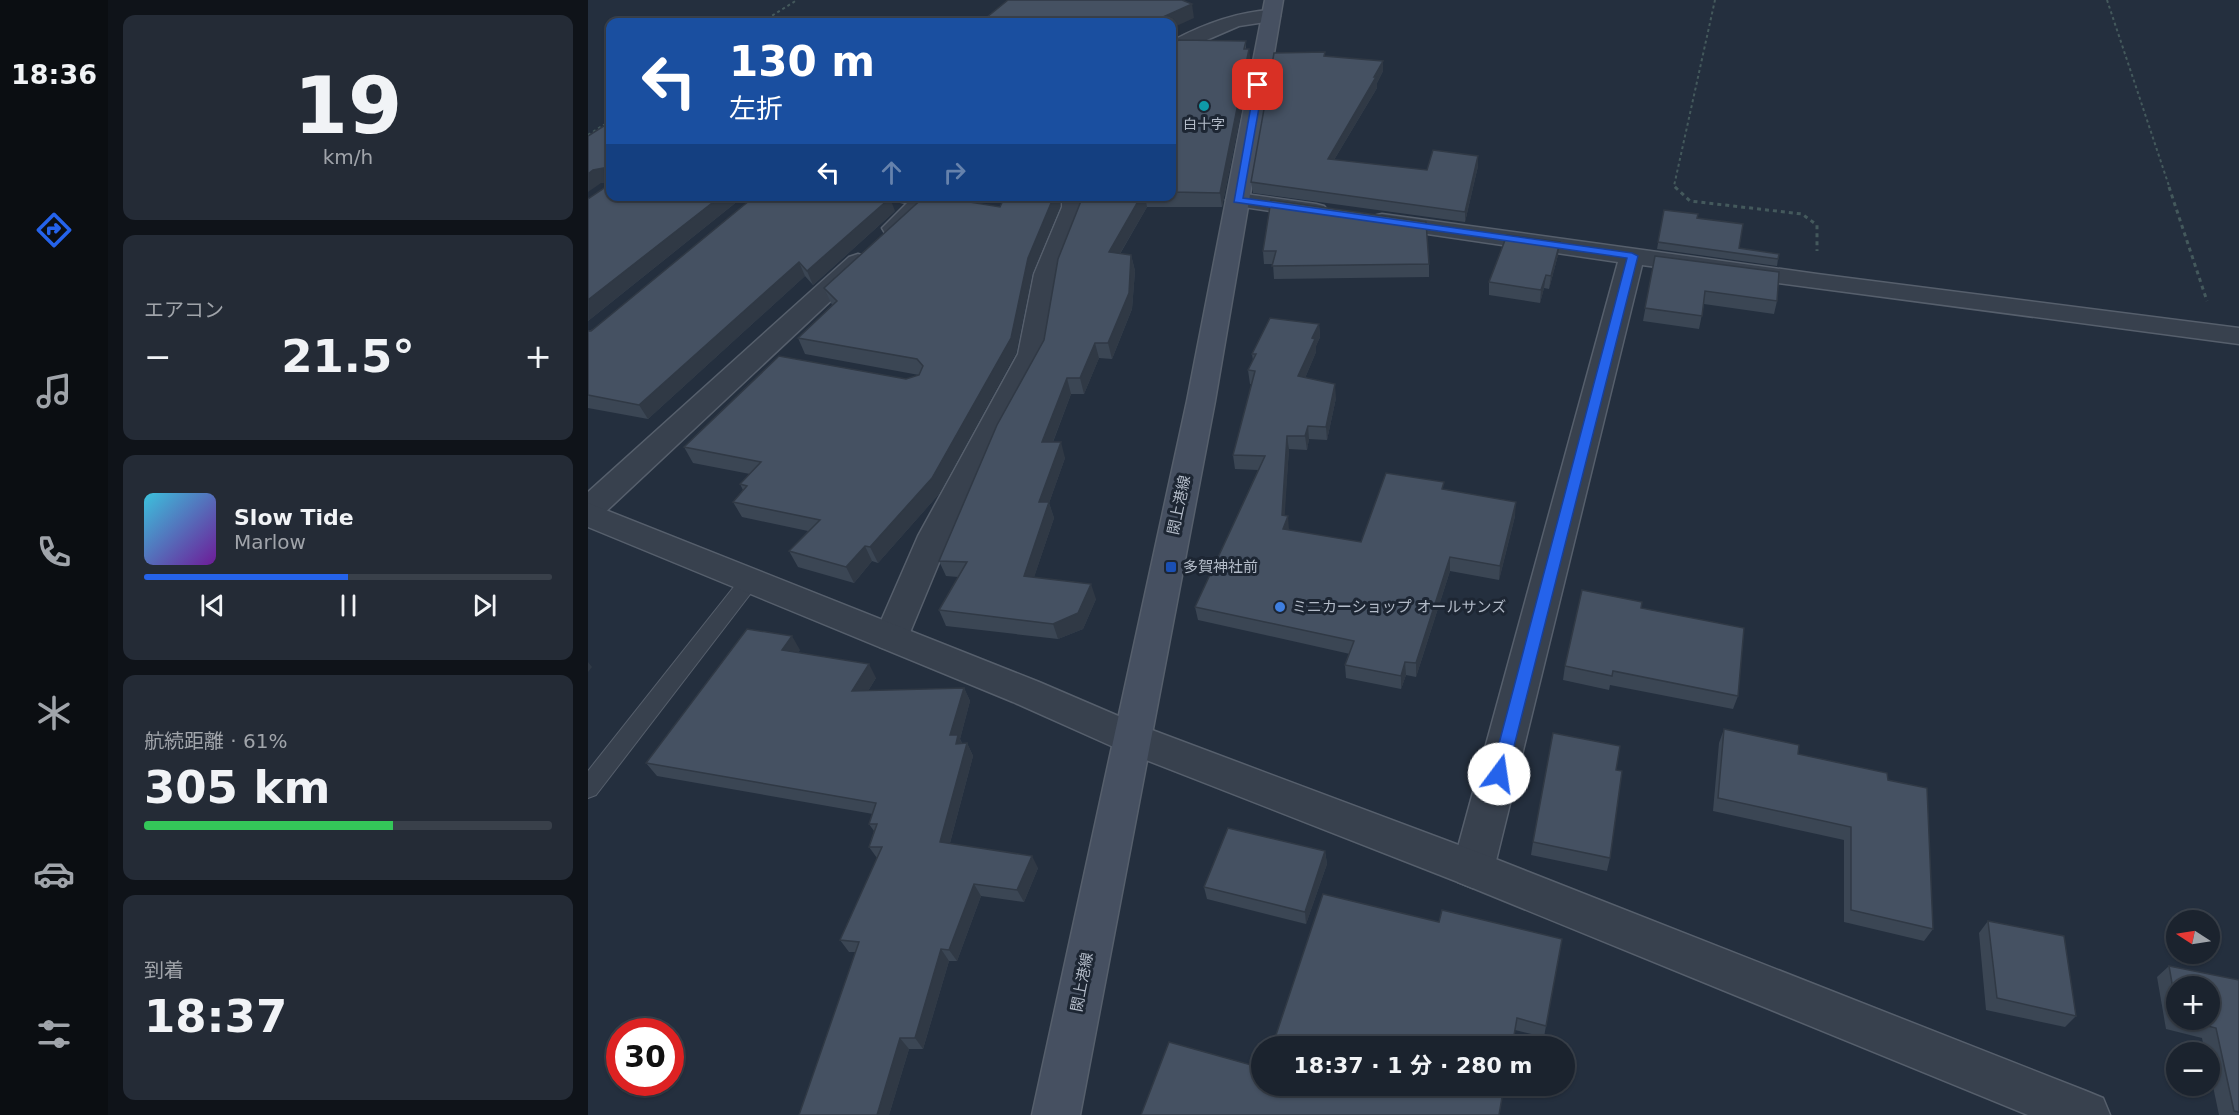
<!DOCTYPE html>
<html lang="ja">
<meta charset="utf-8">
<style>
:root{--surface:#1b232e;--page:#242b36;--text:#f1f3f6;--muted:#a0a4aa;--line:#39404a;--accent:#2563eb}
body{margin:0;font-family:"DejaVu Sans","Noto Sans JP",sans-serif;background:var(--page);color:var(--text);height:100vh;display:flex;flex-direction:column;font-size:22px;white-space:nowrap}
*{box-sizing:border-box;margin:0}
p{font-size:20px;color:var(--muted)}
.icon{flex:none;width:33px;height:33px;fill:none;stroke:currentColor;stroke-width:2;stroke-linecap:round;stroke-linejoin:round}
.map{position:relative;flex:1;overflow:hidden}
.side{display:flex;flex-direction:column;gap:15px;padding:15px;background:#0f1319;width:480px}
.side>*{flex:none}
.hud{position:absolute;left:18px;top:18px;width:570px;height:183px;border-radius:12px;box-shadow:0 2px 4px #0004,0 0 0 2px var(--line);background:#1a4fa0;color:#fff;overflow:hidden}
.needle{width:39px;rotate:282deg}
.fabs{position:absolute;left:1578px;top:910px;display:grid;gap:12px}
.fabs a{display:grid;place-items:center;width:54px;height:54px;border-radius:50%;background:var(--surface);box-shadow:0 2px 4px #0004,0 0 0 2px var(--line);font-size:30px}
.speed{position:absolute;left:18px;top:1018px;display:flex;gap:12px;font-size:30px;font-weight:700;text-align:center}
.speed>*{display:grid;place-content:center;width:78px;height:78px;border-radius:50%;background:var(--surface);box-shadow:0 2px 4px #0004,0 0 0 2px var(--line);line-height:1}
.speed .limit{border:9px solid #d22;background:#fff;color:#111}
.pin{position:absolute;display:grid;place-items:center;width:51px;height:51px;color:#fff;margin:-26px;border-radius:12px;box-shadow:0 3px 9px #0006}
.me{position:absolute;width:66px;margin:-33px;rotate:14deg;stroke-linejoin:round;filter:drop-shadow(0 0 4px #0008)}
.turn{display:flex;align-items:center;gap:21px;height:126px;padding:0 24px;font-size:27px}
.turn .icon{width:78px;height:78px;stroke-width:2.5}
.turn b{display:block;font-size:42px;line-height:51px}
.lanes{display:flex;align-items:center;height:57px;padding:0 24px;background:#0003;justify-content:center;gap:30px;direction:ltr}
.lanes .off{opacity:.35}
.big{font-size:45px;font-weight:700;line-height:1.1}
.side .card{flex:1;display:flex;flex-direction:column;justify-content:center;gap:9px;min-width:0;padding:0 21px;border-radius:12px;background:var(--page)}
.side .dial{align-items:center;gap:0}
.dial b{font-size:78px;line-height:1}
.song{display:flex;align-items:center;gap:18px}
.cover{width:72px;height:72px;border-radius:9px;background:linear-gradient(135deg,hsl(190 70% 55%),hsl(280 70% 35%))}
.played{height:6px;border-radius:3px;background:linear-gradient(90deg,var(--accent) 50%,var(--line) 50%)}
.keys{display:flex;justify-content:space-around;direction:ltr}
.heat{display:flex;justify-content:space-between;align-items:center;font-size:33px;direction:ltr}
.charge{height:9px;border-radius:4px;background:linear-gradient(90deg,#34c759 61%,var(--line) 0)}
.trip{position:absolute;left:663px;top:1036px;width:324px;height:60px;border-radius:30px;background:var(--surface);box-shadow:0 2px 4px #0004,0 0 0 2px var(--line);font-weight:700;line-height:60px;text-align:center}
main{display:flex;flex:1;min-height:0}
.dock{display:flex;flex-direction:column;width:108px;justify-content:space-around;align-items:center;background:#0b0e12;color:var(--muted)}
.dock .icon{width:42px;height:42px}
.dock .on{color:var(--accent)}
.dock b{font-size:27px;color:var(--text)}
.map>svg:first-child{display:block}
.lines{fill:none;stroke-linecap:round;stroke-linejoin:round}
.service-casing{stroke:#565f6c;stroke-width:2}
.minor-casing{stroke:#565f6c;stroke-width:3}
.tertiary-casing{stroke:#565f6c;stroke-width:3}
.secondary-casing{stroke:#565f6c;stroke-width:3}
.path-far1{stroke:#44595c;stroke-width:2;stroke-dasharray:3 3;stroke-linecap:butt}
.path{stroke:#44595c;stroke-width:3;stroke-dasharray:4 4;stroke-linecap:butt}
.service{fill:#38414e;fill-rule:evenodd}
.minor{fill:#38414e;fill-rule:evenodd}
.tertiary{fill:#38414e;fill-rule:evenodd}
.secondary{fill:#465061;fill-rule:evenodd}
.wall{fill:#3b4654;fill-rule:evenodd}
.shaded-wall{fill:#303945}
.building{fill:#455162;stroke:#303945;stroke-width:1.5}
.route{fill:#2563eb;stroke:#184099;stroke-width:1.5}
.culture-dot{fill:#0f9aa8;stroke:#1d2633;stroke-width:2}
.transit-dot{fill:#1a4fb4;stroke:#1d2633;stroke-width:2}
.shop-dot{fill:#3f7fe0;stroke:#1d2633;stroke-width:2}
.labels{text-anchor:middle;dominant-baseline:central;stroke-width:6;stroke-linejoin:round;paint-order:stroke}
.far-poi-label{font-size:14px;fill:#b4bcc9;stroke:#1d2633}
.street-label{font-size:15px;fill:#b4bcc9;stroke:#1d2633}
.poi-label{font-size:15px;fill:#b4bcc9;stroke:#1d2633;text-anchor:start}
</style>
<main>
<nav class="dock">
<b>18:36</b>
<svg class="icon on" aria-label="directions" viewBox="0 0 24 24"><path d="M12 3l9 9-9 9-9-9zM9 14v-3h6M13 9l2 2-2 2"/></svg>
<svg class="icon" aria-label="music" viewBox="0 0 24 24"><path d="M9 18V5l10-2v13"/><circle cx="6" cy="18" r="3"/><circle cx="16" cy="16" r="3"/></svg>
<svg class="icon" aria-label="phone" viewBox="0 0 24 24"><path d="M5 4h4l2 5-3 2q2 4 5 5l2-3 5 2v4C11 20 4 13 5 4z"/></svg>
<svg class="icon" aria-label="climate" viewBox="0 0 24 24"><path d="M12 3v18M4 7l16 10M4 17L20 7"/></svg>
<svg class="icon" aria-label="car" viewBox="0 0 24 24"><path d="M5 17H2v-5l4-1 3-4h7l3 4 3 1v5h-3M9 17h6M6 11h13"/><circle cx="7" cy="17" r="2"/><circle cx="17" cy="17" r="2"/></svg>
<svg class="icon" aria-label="filters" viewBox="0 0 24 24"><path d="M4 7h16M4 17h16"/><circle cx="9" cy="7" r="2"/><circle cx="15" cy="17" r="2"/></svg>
</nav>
<section class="side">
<div class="card dial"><b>19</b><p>km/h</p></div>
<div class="card"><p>エアコン</p>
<div class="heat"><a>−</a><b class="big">21.5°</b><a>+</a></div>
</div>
<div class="card">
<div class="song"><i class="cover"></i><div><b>Slow Tide</b><p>Marlow</p></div></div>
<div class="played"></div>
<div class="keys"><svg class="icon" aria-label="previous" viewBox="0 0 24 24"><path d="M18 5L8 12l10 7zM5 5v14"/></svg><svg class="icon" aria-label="pause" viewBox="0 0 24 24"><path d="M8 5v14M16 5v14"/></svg><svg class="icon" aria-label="next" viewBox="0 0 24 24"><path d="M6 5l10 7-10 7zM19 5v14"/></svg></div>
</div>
<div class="card"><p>航続距離 · 61%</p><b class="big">305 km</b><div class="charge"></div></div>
<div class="card"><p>到着</p><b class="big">18:37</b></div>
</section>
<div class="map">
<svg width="1651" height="1115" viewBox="0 0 1651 1115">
<rect width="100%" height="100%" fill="#242f3e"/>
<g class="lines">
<g class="service-casing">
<path id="service" d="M163,572l7,2 3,5 -3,5 -162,211 -8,3v-27l156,-197z"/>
</g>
<g class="minor-casing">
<g id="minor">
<path d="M683,10l7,2 2,4 -2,4 -39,6 -67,29v-14c30,-16 64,-29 99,-31z"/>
<path d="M650,193l78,11 8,2 4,5 -4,5 -8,2 -86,-13 -4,-5 4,-5z"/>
<path d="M307,196h40l2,3c-11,16 -32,39 -52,34l-3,-5 25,-25 -9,-2z"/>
<path d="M474,196h24v11l-26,67 -14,80 -96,182 -46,111 -12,4 -12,-4 -6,-10 44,-101 100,-182 16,-80 28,-67z"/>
<path d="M794,214l435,60 422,54v16l-597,-79 -148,604 -6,13 -15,6 -15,-6 -6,-13 166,-607 -245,-36 -3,-5 3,-5z"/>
<path d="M270,254l9,3 4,5 -4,5 -268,251 -11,3v-29l261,-235z"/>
</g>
</g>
<g class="tertiary-casing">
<path id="tertiary" d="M0,503l451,179 105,45 344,129 598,235 17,7 7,17h-82l-570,-233 -340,-133 -105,-47 -425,-175z"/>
</g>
<g class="secondary-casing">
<path id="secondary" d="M677,0h18l-68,401 -135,714h-48l155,-714z"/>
</g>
<g class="path-far1">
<path d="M1519,0l63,189"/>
<path d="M174,22l35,-22"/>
<path d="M0,135l22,-14"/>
<path d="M1089,189l-3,-3 41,-186"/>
</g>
<g class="path">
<path d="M1087,187l15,14 112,13 15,11v26"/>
<path d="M1581,187l38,114"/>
</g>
<use href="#service" class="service"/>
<use href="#minor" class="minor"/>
<use href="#tertiary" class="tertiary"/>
<use href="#secondary" class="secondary"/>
</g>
<g class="wall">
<path d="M658,41v8l5,14 -29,144h-75l-27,47 11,1 4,16 -3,38 -20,50 -13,-1 -15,36h-13l-18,48 12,16 -16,45 5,15 -20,59 62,22 -13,30 -25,10 -112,-13 -7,-16 19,-33 -12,-1 -7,-15 105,-221 39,-144h89v-153z"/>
<path d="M737,52v4l58,15 -6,12v5l-43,72 93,10 51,-14v10l-13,56 -212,-29 -2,-11z"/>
<path d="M22,122l134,74 -156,125v-122l20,-13 -2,-4 -5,1z"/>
<path d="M683,200l158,64v13l-155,2 -1,-15h-9l-1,-13z"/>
<path d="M412,207h60l-28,67 -16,79 -77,141 -61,69 -6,-2 -18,22 -56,-16 -9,-16 19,-20 -66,-14 -9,-15 10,-12 -3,-6 10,-10 -57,-11 -9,-16 235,-72 -114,-21 -7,-16 34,-33 -8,-17z"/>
<path d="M1076,210l33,8 42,30 39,11 -1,7 -120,-17z"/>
<path d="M307,211l-82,74 -8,-9 -157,143 -60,-11v-77z"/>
<path d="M970,255l-9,34 -5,-1 -4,15 -51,-8v-13z"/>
<path d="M1067,256l122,45 -3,13 -70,-10 -5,25 -56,-8z"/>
<path d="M731,324l1,13 -4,9v6l-11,26 31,20 -9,42 -18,-1 -2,11 -18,-1 -5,67 5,14 72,12 83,-52 71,26 -16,64 -49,-9 -34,106 -10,-2 -5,14 -55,-11 -1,-13 5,-11 -152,-34 -3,-13 63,-137 -23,-1 -2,-14 19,-71h-2l-2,-14 5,-10 -1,-6z"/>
<path d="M1053,608l97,88 -5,13 -123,-24 -1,5 -46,-10 2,-14z"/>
<path d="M212,650l-2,3 78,25 -8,13 96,-3 6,13 -10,38 2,4h5l6,13 -23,87 88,25 -14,34 -43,-6 -24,65h-8l-26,88h-14l-20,66 -34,-163h-6l-9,-12 37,-82 -8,-11 5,-16 -5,-7 4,-10 -216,-38 -11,-13z"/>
<path d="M1136,729l74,25 90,26 45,149 -9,12 -80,-19v-82l-131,-29 6,-68z"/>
<path d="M1028,770l-6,88 -3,13 -76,-16 2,-13z"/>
<path d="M737,851l2,13 -21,60 -99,-25 -3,-12z"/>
<path d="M1400,921l88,95 -11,11 -79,-17 -7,-77z"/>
<path d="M851,922l107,104 -2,11 -29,-7z"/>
<path d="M1581,966l70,14v135h-20l-9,-43v-19h-5l-3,-15 -36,-9 -9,-52zM1588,987l34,33h-34z"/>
</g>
<g class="shaded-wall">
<path d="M604,4l2,14 -22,10v-6h-20z"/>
<path d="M661,49l2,14 -29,144 -2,-14z"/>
<path d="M795,61v10l-6,12v5l-49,82v-11l46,-82z"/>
<path d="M890,156v10l-13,56v-10z"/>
<path d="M16,168l1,12 1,2 -5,1 -13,9v-18l5,-4z"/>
<path d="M133,196h23l-156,125v-21z"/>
<path d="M466,196h6v11l-28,67 -16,79 -77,141 -61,69 -8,-16 158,-289z"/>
<path d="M553,196h4l2,11 -35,60 -3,-15z"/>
<path d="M302,198l5,13 -82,74 -6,-14z"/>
<path d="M972,242l-2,13 -9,34 2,-13z"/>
<path d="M543,255l4,16 -3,38 -20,50 -4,-16z"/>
<path d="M211,262l6,14 -157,143 -9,-14z"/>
<path d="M958,275l-2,13 -4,15 1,-13z"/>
<path d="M731,324l1,13 -4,9v6l-16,38 -2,-14 14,-38z"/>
<path d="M507,343l4,15 -15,36 -4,-16z"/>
<path d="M479,378l4,16 -24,63 -5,-15z"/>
<path d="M747,384l1,14 -9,42 -1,-13z"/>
<path d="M720,426l1,13 -2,11 -2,-14z"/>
<path d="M699,436l2,13 -5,78 4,-11 1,14 -5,12 -2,-27z"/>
<path d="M473,442l4,16 -16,45 5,15 -25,74 -5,-16 15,-74z"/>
<path d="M928,502l-1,14 -16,64 1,-14z"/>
<path d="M277,546l7,15 -18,22 -8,-16z"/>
<path d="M862,557v14l-34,106v-14z"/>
<path d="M503,584l5,15 -13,30 -25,10 -5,-15z"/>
<path d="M204,636l8,14 -9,13 -9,-13z"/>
<path d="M0,662l4,5 -4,5z"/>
<path d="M817,662l1,13 -5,14v-13z"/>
<path d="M281,664l7,14 -16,26 -8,-13z"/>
<path d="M376,688l6,13 -10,38 4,9 -2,9 -12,-22z"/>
<path d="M379,743l6,13 -26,98 -7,-12z"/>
<path d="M737,851l2,13 -21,60 -1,-12z"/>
<path d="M444,856l6,12 -14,34 -7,-12z"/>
<path d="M386,884l7,12 -24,65 -8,-11z"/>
<path d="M353,949l8,12 -26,88 -8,-11z"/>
<path d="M312,1038l9,11 -20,66h-12z"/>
</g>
<g class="building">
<path d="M420,0h174l10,4 -40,18h-171z"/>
<path d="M591,40l67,1 -2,8h5l-29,144 -48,-1v-149z"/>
<path d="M737,52l-1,4 59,5 -9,16h2l-48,82 99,11 6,-20 45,6 -13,56 -214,-30 23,-129z"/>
<path d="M22,122v74h111l-133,104v-101l22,-15v-3l-5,-1 -1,-12 -11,2 -5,4v-38z"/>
<path d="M167,196h127l8,2 -83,73 -8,-9 -160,143 -51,-10v-64h3z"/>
<path d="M337,196h8l67,11 5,-11h49l-26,62 -17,80 -79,140 -62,69 -5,-1 -19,21 -57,-16 31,-31 -87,-18 14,-16 -7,-2 21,-22 -77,-15 95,-91 127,23 13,-4 4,-9 -6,-7 -119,-21 39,-37 -13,-13z"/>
<path d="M495,196h58l-32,56 22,3 -2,38 -21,50h-13l-15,35h-13l-25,64h19l-22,60h10l-25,74 67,8 -13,29 -25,11 -114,-14 28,-48 -28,-1 58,-136 47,-85 14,-81z"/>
<path d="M683,200l155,22 3,42 -157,2 4,-15h-13z"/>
<path d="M1076,210l34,4 -1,4 46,6 -4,24 40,6 -1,5 -120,-17z"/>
<path d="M919,235l53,7 -9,34 -5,-1 -5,15 -52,-8z"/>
<path d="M1067,256l124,16 -2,29 -72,-10 -3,25 -57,-8z"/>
<path d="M682,318l49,6 -7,14 3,1 -17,37 37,8 -9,43 -18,-1 -3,10h-18l-5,79 6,1 -5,13 78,13 25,-69 58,9 -2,7 74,13 -16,64 -50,-9 -34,106 -11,-1 -4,14 -56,-11 9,-24 -159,-34 70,-151 -32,-1 22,-84 -7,-1 8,-16h-4z"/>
<path d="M994,590l60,12 -1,6 103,20 -6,68 -125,-25 -1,5 -47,-10z"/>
<path d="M159,629l45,7 -10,14 87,14 -17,27 112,-3 -14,47h8l-2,9 11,-1 -27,99 92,14 -15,34 -43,-6 -25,66 -8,-1 -26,89h-15l-23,77h-78l60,-173 -19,-2 42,-93h-13l8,-23h-8l7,-21 -230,-40z"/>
<path d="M1136,729l75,16 -1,9 89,19 1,7 39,8 6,141 -82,-19v-83l-133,-29z"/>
<path d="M965,733l67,13 -4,24 6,1 -12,87 -77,-16z"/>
<path d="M640,828l97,23 -20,61 -101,-25z"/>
<path d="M735,894l116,28 3,-12 120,29 -16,87 -29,-8 -5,29h-240z"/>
<path d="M1400,921l76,15 12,80 -79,-18z"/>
<path d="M1581,966l70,14v132l-5,-1 -18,-83 -32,-8h26v-33h-34v19z"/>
<path d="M581,1042l93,26v18h242l-5,29h-358z"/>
</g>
<path class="route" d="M667,83l8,2 -20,113 389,55 6,3 -131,518 -3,5 -5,2 -6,-2 -2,-5 136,-516 -393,-56z"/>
<circle class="culture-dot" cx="616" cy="106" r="6"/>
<rect class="transit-dot" x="577" y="561" width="12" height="12" rx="3"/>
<circle class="shop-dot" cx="692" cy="607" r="6"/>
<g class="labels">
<g class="far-poi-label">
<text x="616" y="124">白十字</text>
</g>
<g class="street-label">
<text transform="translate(591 505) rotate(-78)">閖上港線</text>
<text transform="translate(494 982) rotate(-79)">閖上港線</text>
</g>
<g class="poi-label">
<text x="595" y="567">多賀神社前</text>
<text x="704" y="607">ミニカーショップ オールサンズ</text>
</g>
</g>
</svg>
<div class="fabs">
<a><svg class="needle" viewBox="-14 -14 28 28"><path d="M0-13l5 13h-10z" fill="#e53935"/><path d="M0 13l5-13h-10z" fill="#a0a4aa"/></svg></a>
<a>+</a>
<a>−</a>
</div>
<div class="speed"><div class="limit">30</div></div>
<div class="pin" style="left:670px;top:85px;background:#d93025"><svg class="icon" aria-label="arrive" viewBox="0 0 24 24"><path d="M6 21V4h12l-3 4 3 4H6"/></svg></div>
<svg class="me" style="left:911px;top:774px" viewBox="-20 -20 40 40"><circle r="19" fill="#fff"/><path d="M0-13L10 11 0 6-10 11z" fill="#2563eb"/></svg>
<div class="trip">18:37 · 1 分 · 280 m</div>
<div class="hud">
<div class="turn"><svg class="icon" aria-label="left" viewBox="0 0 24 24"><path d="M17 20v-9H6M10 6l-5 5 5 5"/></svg><div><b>130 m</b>左折</div></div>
<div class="lanes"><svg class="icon" aria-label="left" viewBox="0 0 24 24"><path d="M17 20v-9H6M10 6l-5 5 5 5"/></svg><svg class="icon off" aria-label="ahead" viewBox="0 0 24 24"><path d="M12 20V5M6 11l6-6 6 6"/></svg><svg class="icon off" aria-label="right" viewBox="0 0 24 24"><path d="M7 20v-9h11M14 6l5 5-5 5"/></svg></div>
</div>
</div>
</main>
